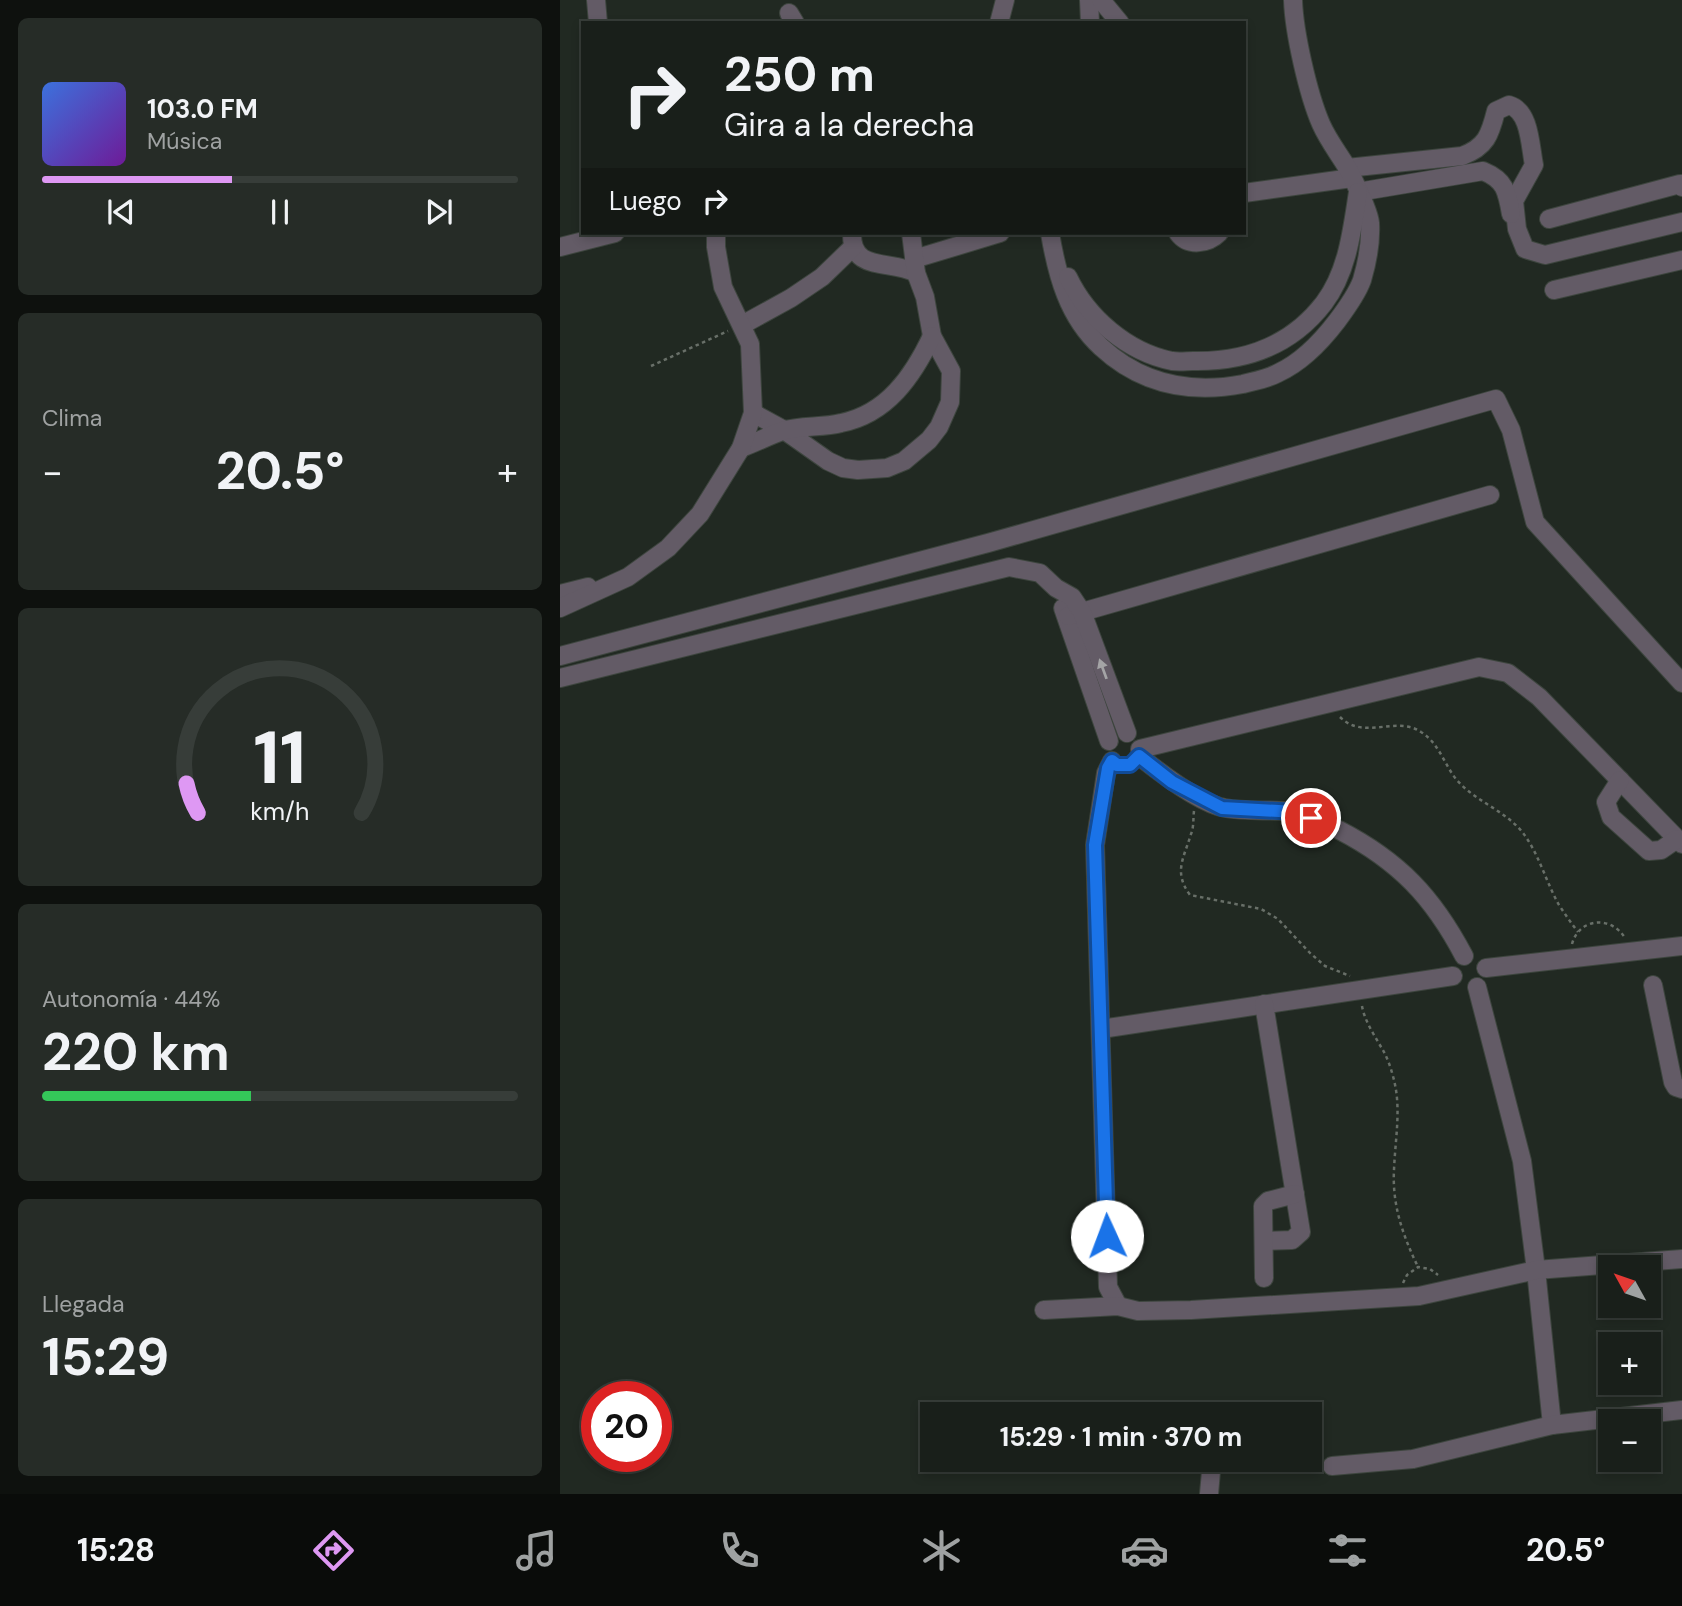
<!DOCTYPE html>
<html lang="es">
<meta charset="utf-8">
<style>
:root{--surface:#191f1a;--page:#262c27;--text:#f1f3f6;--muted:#9fa2a2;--line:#373d39;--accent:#de98f3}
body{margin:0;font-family:"DM Sans",sans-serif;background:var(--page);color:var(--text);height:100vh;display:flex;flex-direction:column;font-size:26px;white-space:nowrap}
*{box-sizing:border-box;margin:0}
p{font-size:23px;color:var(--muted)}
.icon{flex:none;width:38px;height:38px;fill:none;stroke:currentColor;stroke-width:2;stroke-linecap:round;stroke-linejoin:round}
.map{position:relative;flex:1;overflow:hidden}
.side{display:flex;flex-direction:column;gap:18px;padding:18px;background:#0e110e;width:560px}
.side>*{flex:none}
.hud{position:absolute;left:21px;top:21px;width:665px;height:214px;border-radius:0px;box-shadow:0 4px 10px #0003,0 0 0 2px var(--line);background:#191f1a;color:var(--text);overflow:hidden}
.needle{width:46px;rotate:310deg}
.controls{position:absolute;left:1038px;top:1255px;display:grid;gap:14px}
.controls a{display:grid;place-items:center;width:63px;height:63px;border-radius:0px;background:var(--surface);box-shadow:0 4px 10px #0003,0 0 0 2px var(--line);font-size:35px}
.speed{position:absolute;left:21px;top:1381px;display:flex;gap:14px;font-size:35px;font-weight:700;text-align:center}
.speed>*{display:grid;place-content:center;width:91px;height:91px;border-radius:50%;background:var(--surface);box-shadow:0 4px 10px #0003,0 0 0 2px var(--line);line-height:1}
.speed .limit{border:10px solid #d22;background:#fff;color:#111}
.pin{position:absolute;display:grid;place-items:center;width:60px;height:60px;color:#fff;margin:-30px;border:4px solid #fff;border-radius:50%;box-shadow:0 2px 7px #0007}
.me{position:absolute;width:77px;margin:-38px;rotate:358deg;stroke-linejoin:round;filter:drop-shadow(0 0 5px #0008)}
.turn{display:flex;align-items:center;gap:24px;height:147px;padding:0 28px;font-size:32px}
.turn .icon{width:91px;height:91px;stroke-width:2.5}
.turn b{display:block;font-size:49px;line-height:60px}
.then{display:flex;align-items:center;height:66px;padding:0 28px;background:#0003;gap:14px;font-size:26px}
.big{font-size:52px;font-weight:700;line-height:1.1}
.side .tile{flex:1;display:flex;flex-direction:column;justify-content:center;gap:10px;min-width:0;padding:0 24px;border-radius:10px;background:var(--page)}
.side .dial{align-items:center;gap:0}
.dial svg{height:182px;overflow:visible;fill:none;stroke:var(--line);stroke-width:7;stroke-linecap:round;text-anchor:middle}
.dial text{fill:var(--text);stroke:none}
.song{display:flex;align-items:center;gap:21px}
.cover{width:84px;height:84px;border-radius:10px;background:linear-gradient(135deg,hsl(220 70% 55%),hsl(280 70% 35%))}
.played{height:7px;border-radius:4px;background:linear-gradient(90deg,var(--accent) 40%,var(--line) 40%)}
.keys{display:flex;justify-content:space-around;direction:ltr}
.heat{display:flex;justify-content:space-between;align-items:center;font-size:38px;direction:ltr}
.charge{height:10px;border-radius:5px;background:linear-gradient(90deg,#34c759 44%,var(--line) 0)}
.trip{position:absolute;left:360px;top:1402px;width:402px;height:70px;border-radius:0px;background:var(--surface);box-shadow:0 4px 10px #0003,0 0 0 2px var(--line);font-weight:700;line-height:70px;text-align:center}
.dock{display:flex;height:112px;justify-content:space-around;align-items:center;background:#0a0c0a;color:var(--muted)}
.dock .icon{width:49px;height:49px}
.dock .current{color:var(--accent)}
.dock b{font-size:32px;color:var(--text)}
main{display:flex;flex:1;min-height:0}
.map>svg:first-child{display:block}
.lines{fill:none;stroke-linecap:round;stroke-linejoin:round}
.minor-casing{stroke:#3d453e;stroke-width:20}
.path{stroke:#686f68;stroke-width:2.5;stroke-dasharray:3.5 3.5;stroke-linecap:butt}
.minor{stroke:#635b66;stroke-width:18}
.oneway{fill:#a4a4a6}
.route-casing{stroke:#114b97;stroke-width:18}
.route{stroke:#1a73e8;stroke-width:12}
</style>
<main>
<section class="side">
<div class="tile">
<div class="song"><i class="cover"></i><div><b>103.0 FM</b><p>Música</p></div></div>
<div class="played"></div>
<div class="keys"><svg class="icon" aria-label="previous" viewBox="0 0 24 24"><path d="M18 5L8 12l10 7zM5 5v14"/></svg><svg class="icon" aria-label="pause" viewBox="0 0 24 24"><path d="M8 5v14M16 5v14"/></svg><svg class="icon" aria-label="next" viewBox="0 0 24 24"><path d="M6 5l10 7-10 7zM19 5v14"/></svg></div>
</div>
<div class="tile"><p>Clima</p>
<div class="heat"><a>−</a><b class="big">20.5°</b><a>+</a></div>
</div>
<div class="tile dial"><svg viewBox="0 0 100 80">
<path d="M14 69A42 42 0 1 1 86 69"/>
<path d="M14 69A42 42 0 0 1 9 56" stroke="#de98f3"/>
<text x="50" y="56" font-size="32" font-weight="700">11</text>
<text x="50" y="72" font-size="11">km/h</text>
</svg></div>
<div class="tile"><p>Autonomía · 44%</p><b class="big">220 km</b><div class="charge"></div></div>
<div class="tile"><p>Llegada</p><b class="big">15:29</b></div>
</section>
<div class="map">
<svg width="1122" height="1494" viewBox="0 0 1122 1494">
<rect width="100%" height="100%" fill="#212922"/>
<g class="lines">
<g class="minor-casing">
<g id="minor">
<path d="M36,0l2,23"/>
<path d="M529,0l1,23"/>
<path d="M541,0l19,23"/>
<path d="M229,13l6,10"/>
<path d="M439,23l6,-23"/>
<path d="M787,168l115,-12c24,-9 28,-21 34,-45l13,-6c21,6 21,40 25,60l-20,36 3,28 8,20 20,6 137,-33"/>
<path d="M798,192l125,-21c22,9 24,20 28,43"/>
<path d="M684,193l108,-15"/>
<path d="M989,219l131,-35 2,3"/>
<path d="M292,233c-1,40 39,26 64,40"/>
<path d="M490,233c7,42 18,84 51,114 40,37 89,47 142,37 12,-3 24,-5 35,-11 24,-11 43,-31 59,-52 9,-12 20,-27 25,-41 5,-17 9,-40 8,-57 -1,-13 -16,-42 -22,-54 -9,-15 -20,-29 -27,-45 -13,-30 -27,-92 -28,-124"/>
<path d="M618,233c10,14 30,11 41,0"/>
<path d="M0,247l55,-14"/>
<path d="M354,259l86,-26"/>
<path d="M508,277c19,40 59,75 104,84 7,1 15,0 21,0 53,1 98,-15 131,-58 24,-32 28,-73 34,-111"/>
<path d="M994,290l128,-30"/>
<path d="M182,325l49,-27 31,-21 31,-30"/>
<path d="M193,413l31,17 44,31 15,7 15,2 29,-2 17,-7 25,-21 10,-13 11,-25 1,-31 -19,-35 -7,-39 -9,-24 -5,-40"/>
<path d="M181,448c14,-5 27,-12 41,-17 19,-6 40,-3 59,-8 46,-9 72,-47 91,-87"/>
<path d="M0,594l28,-7"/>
<path d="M0,608l68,-31 40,-29 32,-34 41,-66 12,-35 -3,-69 -27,-57 -7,-40v-14"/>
<path d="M503,608l46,133"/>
<path d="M508,616l422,-121"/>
<path d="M0,656l428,-113 508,-144 15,31 24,92 147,161"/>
<path d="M0,678l449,-111 31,6 16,15 16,9 10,15 45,121"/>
<path d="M580,749l339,-82 29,6 31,24 143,147"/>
<path d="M579,756c20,16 61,48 86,52 23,4 47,1 69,4 15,2 31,12 45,18 60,31 94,67 125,126"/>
<path d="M552,761l-6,12 -11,72 13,442 10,19"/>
<path d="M1060,780l-14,22 5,15 38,34 12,-1 16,-11"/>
<path d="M926,968l196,-22"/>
<path d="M1093,985l20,97 3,5 6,2"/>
<path d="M917,987l45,174 14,109 16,155"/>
<path d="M541,1029l352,-53"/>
<path d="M704,1241l28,-1 9,-8 -37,-228"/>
<path d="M704,1278l-1,-72 5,-5 27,-7"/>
<path d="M484,1310l74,-4 20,5 53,-1 228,-14 117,-26 146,-11"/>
<path d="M620,1460h67"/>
<path d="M772,1466l81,-7 139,-34 130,-15"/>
<path d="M649,1494l3,-34"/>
</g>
</g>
<g class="path">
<path d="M91,366l77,-35"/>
<path d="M780,717c24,24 56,-2 81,15 18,11 23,32 35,47 18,22 49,31 67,54 16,21 23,49 36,72 6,9 12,18 19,27"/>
<path d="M634,811c-1,8 0,16 -3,23 -7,24 -18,38 -1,61l71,14 17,10 32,34 15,13 25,10"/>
<path d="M1012,944c7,-26 39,-29 53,-6"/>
<path d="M802,1006c3,17 15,33 23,48 5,10 9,24 11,36 4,26 -1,53 -2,80 -2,35 9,66 24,97"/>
<path d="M843,1283l4,-8 11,-8 12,2 8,6"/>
</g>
<use href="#minor" class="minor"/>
</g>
<defs><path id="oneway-solid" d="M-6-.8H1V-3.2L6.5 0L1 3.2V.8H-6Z" transform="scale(1.75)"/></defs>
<use class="oneway" href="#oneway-solid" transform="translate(543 669) rotate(-110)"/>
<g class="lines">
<g class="route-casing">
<path id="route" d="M547,1236l-12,-391 13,-77 4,-7 5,4h13l9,-9 33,26 50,26 74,4 15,6"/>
</g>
<use href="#route" class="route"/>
</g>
</svg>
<div class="controls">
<a><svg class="needle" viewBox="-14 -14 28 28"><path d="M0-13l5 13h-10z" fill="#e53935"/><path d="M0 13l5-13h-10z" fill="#9fa2a2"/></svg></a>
<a>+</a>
<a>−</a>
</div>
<div class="speed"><div class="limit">20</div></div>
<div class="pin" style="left:751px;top:818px;background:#d93025"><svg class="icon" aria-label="arrive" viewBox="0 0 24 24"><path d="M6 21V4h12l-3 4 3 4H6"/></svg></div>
<svg class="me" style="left:547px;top:1236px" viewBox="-20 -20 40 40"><circle r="19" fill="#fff"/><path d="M0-13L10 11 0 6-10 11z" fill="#1a73e8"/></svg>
<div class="trip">15:29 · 1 min · 370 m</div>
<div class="hud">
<div class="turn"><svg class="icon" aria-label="right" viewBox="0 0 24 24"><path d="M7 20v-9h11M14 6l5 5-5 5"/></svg><div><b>250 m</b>Gira a la derecha</div></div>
<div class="then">Luego<svg class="icon" aria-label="right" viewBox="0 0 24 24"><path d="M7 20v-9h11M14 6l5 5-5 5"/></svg></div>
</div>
</div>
</main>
<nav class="dock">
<b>15:28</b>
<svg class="icon current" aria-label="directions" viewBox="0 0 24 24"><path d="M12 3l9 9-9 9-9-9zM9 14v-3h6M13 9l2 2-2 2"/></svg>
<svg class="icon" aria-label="music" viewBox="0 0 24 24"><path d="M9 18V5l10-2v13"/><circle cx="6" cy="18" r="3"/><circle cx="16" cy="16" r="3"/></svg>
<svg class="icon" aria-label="phone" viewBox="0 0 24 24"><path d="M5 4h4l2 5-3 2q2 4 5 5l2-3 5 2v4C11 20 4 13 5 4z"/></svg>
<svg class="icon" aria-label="climate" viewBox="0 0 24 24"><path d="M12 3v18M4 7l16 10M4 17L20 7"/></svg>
<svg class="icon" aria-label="car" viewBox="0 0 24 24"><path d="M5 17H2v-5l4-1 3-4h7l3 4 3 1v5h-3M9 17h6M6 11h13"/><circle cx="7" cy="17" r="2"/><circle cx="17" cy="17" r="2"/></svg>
<svg class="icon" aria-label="filters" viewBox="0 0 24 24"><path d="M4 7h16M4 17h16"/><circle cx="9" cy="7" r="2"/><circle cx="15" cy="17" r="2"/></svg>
<b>20.5°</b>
</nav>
